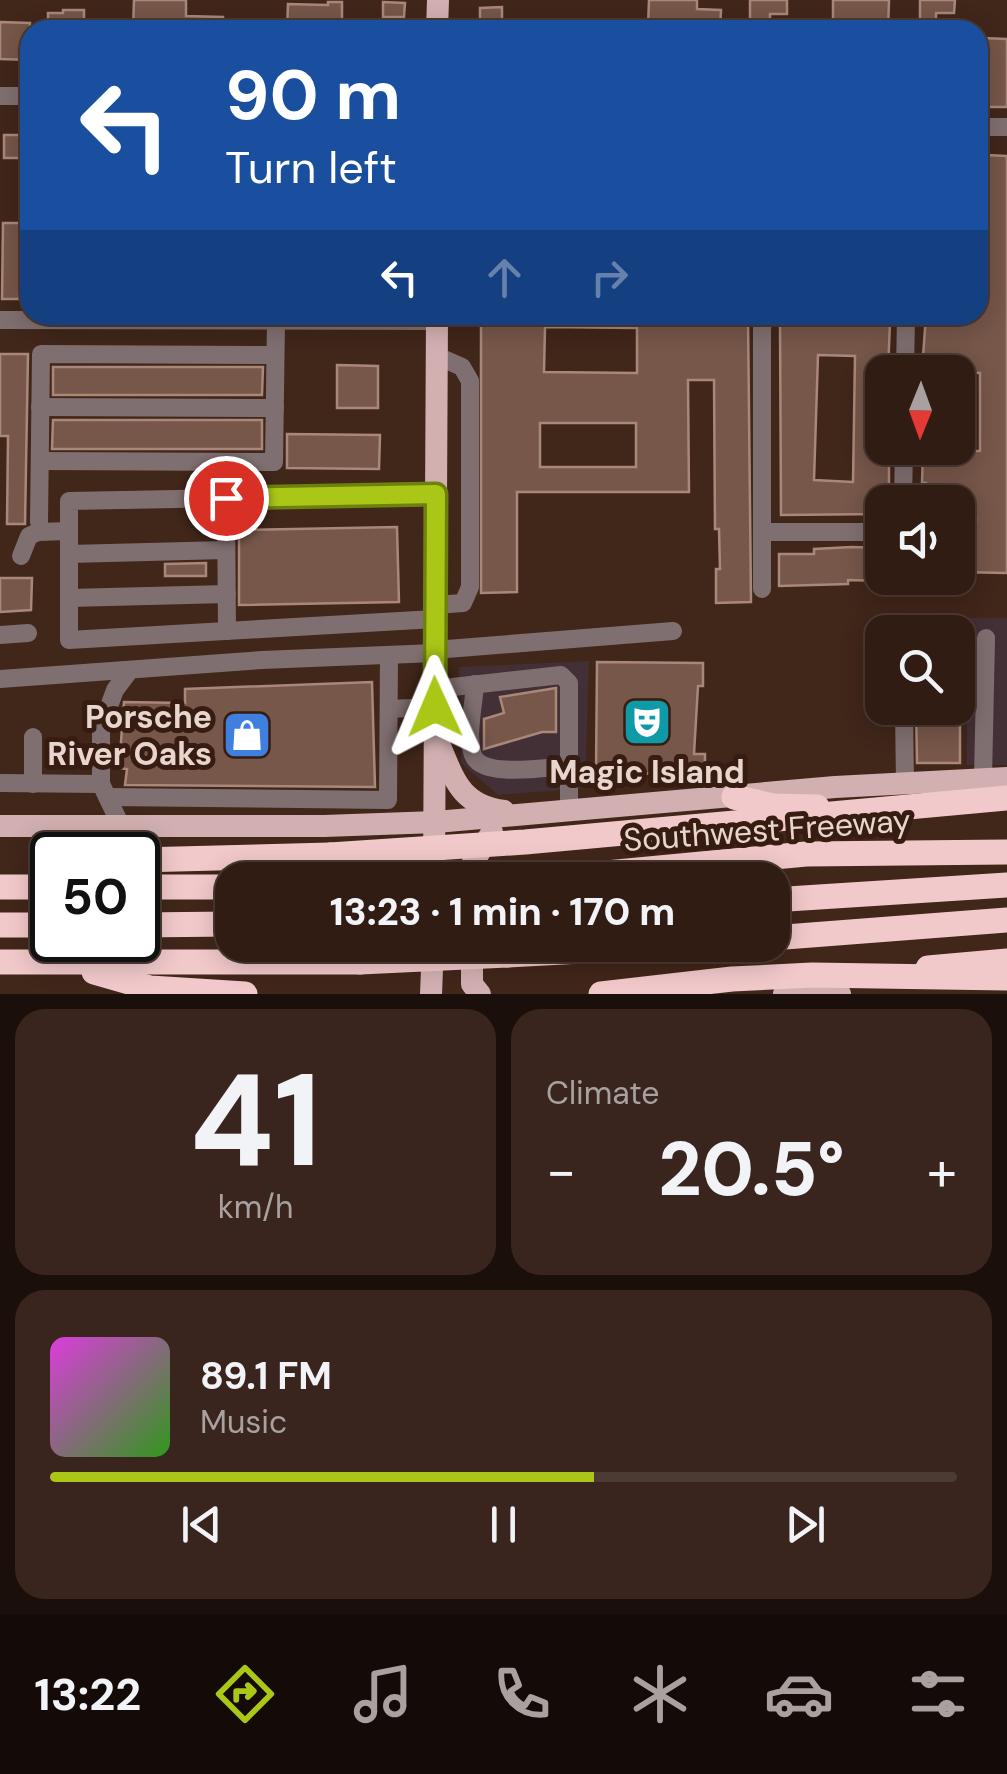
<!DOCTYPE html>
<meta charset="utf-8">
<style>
:root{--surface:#311c14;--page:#39251d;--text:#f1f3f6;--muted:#a8a1a0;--line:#4c3a34;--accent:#aac717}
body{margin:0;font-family:"DM Sans",sans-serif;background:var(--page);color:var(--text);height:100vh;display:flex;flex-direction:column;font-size:38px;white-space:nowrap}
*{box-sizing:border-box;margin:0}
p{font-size:32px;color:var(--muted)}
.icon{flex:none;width:55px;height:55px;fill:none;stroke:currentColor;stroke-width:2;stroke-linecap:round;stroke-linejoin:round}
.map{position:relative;height:994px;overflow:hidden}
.panel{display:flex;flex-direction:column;gap:15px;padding:15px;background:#1b0f0b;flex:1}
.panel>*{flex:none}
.guide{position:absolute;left:20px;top:20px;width:968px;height:305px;border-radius:30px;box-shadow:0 5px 25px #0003,0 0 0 2px var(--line);background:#1a4fa0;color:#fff;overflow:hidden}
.needle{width:65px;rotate:181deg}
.buttons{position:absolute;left:865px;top:355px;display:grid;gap:20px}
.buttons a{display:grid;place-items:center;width:110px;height:110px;border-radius:20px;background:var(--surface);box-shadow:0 5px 25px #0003,0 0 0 2px var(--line);font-size:50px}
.speed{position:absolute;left:30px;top:832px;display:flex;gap:20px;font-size:50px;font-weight:700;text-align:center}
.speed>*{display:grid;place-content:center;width:130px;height:130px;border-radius:50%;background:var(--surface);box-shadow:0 5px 25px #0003,0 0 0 2px var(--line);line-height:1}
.speed .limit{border:5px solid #111;border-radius:15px;background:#fff;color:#111}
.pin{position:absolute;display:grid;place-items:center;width:85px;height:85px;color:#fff;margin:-42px;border:5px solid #fff;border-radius:50%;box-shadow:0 2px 10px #0007}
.me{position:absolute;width:110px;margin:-55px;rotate:359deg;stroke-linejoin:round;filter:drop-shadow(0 0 8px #0008)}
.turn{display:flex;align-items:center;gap:35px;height:210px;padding:0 40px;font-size:45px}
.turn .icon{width:130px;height:130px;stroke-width:2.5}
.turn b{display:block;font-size:70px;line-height:85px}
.lanes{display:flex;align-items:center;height:95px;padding:0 40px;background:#0003;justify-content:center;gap:50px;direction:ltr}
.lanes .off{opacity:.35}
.big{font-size:75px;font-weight:800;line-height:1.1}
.panel .widget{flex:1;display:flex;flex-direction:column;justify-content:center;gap:15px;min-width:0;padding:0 35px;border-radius:30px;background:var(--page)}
.panel .dial{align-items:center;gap:0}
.dial b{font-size:130px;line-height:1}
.song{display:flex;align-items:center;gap:30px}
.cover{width:120px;height:120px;border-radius:15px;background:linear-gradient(135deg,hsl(300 70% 55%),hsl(110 70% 35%))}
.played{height:10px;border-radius:5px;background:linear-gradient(90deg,var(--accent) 60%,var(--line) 60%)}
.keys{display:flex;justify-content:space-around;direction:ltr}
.heat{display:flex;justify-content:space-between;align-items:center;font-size:55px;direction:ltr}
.panel .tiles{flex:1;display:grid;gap:15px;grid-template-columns:1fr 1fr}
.widget:last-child{grid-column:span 2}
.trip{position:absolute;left:215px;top:862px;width:575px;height:100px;border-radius:30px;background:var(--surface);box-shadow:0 5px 25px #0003,0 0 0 2px var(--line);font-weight:800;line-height:100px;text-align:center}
.tabs{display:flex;height:160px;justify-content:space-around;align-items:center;background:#140b08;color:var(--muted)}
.tabs .icon{width:70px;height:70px}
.tabs .selected{color:var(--accent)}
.tabs b{font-size:45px;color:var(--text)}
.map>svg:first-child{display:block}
.commercial{fill:#432f36}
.building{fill:#765749;stroke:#a9887a;stroke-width:2.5;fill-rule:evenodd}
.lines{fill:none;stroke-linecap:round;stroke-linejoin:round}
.minor{stroke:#806f70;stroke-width:18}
.major{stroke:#d2b0b1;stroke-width:22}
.highway{stroke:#f2c9cb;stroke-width:25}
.highway-bridge{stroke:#f2c9cb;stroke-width:25}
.route-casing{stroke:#6e810f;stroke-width:25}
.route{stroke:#aac717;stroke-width:18}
.labels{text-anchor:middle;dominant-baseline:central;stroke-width:10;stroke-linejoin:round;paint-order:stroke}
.poi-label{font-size:32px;font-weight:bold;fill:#e8d5ce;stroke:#371c11;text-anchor:end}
.street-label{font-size:32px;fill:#e8d5ce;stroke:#371c11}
</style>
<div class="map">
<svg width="1007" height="994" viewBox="0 0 1007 994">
<rect width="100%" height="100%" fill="#41261a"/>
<g class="commercial">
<path d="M966,618h41v147h-40z"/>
<path d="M589,661l-4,127 -87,7 -37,-32 -2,-96z"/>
</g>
<g class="building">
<path d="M134,0h52v16l37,1v13h-90z"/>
<path d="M649,0h48v9l24,1 -1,20 -72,-3z"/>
<path d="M750,0h37v14h-17v16h-20z"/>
<path d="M833,0h56l-1,30h-55z"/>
<path d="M920,0h35l-1,13h-18v7h-16z"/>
<path d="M328,2h14v28h-55l1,-26 40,1z"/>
<path d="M383,2l22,1 -1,14h-21z"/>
<path d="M502,7v23h-22v-22z"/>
<path d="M63,10h21v20h-36v-17h15z"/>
<path d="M0,22l30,1v37l-30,-1z"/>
<path d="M983,38l24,1v68h-27z"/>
<rect x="4" y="135" width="26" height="23"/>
<path d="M987,155l20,1v417l-49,-1v-25h17l1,-28h-18v-17h-32v-19h-4l1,-33 57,1v-78l-58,-2 4,-56h55l3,-150h2z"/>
<path d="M3,223h18v7h6v7h3v28l-10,-1 -1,35h-17z"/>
<path d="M481,315h267l3,287 -35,1v-34h4l-1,-40h-4l-1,-149h-26l1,112h-172v100l-36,1zM545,327l92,1v45l-93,-1zM540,423h96v44h-96z"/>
<path d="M780,320l110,2 -2,50h-6v76h7v54h-7v12l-101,1zM818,355l37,1 -2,126 -39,-2z"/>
<path d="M0,354h28l-3,170h-18l1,-88h-8z"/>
<path d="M337,365l41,1v42h-41z"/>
<path d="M53,367h210l-1,28h-209z"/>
<path d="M53,420h209v29h-210z"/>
<path d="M287,434l93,1 -1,34 -92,-1z"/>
<path d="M397,527l2,75 -160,3v-75z"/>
<path d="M852,547l30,1v33l-34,-1v4l-69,2v-32h35v-5z"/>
<path d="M206,563v13h-41v-12z"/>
<path d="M0,578h32l-1,32 -31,2z"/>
<path d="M597,662l106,1v23h-5l-4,68h11v20l-109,-1z"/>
<path d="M372,682l3,105 -250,-2 2,-16 -8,-1 5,-66 61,1v-14z"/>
<path d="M556,688v44h-14l-58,17v-30l20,-6 -4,-16z"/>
<path d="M916,708h44v55h-43z"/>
</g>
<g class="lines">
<g class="minor">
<path d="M0,96h30"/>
<path d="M978,127h29"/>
<path d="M0,320l438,1"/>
<path d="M905,372l1,-57"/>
<path d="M40,407l235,1"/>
<path d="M40,461l234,1 2,-142"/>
<path d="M226,498l1,133"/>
<path d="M903,502l1,-54"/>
<path d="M39,522l2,-168 234,1"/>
<path d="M762,532h120"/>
<path d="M69,554l157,-4"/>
<path d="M21,556l8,-20 9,-4 31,-1"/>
<path d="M762,589v-260l2,-14"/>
<path d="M69,598l158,-4"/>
<path d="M435,605l28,-2 7,-16v-206l-8,-14 -25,-11"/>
<path d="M435,619l-366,21v-139l367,-7"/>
<path d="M0,635l28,-2"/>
<path d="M434,650l239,-19"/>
<path d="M0,679l262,-19 173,-7"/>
<path d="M475,684c-1,20 -9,52 -2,71 9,24 74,12 96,11"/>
<path d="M435,689l126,-14 8,8v129"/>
<path d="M904,708l1,75"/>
<path d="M389,709l46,-2"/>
<path d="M983,779l3,-141"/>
<path d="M0,783l101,1"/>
<path d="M33,784v-47"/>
<path d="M107,797l281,3 1,-145"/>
<path d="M122,828l-21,-44v-56l14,-38 15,-20"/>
</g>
<g class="major">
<path d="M437,30l1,-30"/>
<path d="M440,746c15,36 22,59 64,65"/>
<path d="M0,826h324l112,-4 399,-35 172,-9"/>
<path d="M434,880l3,-565"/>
<path d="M471,880v-14l21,-34"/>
<path d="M472,945v39l8,10"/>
<path d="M431,994l2,-49"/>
<path d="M784,994h56"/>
</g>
<g class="highway">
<path d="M734,797l39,9 44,1"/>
<path d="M138,860l192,-5"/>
<path d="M532,880l274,-26 201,-2"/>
<path d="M0,887h52"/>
<path d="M138,887h94"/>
<path d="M772,900l235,-15"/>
<path d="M0,925h52"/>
<path d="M138,925l94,-1"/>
<path d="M772,938l235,-18"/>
<path d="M507,955l186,-10"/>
<path d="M0,962h360"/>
<path d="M928,968l79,-7"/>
<path d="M94,972l56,16 95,6"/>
</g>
<g class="highway-bridge">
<path d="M330,855l195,-13 482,-44"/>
<path d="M360,962l147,-7"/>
<path d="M601,994l131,-15 80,-4 195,3"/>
</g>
</g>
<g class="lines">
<g class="route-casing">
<path id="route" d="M226,498l210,-4 -1,213"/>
</g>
<use href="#route" class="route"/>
</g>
<defs>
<g id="theatre-square" transform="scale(2.5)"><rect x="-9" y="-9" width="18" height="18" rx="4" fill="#0f9aa8" stroke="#371c11"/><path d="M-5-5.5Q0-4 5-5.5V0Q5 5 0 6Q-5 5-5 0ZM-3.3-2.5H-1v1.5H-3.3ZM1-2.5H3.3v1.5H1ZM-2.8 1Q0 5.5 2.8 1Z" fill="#fff"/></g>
<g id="shop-square" transform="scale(2.5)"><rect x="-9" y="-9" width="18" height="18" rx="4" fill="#3f7fe0" stroke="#371c11"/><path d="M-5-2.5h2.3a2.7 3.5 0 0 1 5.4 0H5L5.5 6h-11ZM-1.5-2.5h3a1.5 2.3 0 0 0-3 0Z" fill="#fff"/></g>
</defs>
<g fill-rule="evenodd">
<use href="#theatre-square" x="647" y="722"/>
<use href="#shop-square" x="247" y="735"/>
</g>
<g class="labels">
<g class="poi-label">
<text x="212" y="717">Porsche<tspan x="212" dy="37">River Oaks</tspan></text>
<text x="647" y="772" text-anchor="middle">Magic Island</text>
</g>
<g class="street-label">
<text transform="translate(767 830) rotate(-4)">Southwest Freeway</text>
</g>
</g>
</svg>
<div class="buttons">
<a><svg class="needle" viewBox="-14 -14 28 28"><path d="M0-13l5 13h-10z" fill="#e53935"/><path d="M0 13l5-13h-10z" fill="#a8a1a0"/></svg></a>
<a><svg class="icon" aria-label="sound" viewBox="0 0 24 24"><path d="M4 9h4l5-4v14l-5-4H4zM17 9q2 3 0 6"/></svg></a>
<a><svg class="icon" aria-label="search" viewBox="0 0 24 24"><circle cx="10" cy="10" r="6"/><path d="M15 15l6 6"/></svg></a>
</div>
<div class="speed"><div class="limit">50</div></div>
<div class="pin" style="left:226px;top:498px;background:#d93025"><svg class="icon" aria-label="arrive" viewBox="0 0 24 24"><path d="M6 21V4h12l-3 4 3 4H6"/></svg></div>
<svg class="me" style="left:435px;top:707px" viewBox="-20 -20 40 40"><path d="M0-17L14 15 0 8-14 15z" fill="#aac717" stroke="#fff" stroke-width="4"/></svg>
<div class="trip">13:23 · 1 min · 170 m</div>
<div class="guide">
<div class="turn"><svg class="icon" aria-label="left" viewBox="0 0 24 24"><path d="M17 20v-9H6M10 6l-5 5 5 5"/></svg><div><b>90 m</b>Turn left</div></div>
<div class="lanes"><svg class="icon" aria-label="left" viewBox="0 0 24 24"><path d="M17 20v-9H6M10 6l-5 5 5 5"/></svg><svg class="icon off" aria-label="ahead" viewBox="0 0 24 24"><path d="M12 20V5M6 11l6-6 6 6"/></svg><svg class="icon off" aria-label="right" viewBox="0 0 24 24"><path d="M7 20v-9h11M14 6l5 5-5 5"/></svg></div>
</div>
</div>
<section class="panel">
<div class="tiles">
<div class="widget dial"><b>41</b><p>km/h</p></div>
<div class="widget"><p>Climate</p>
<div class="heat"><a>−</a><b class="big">20.5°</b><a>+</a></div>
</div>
<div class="widget">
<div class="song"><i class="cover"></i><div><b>89.1 FM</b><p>Music</p></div></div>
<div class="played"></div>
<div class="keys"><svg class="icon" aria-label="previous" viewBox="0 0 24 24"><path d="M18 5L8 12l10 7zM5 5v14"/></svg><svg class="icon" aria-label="pause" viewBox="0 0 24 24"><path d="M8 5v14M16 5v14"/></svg><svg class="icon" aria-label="next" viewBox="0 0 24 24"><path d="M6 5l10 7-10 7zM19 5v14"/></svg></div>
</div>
</div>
</section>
<nav class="tabs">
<b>13:22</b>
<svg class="icon selected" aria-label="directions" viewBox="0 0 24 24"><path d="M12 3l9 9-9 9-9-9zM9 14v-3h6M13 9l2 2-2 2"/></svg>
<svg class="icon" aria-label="music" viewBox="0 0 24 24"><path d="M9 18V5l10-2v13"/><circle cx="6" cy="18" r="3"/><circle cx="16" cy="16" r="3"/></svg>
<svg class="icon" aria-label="phone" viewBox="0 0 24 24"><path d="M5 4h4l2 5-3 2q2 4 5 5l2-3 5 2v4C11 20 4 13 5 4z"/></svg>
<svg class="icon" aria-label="climate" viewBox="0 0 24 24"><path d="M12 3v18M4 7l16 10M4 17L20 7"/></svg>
<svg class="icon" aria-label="car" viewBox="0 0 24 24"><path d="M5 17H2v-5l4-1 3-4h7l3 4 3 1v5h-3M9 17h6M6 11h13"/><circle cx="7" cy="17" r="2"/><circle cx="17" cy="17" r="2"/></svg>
<svg class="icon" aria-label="filters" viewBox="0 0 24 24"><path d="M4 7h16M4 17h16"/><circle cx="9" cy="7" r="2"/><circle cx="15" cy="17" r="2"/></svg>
</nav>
